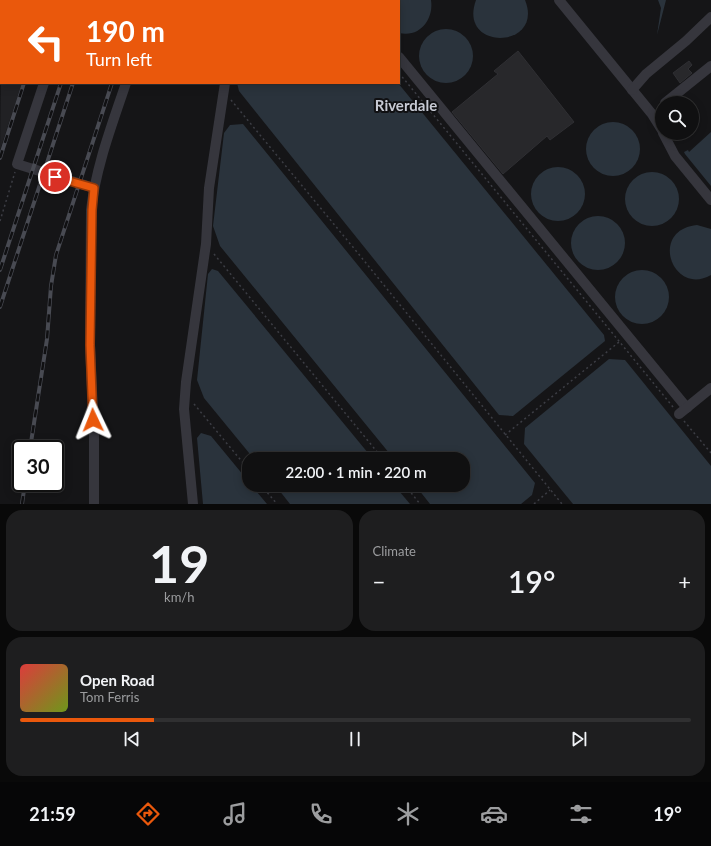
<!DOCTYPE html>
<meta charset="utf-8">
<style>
:root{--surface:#101011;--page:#1e1e1f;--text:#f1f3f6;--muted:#9c9d9f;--line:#303031;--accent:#ea580c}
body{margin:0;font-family:Lato,sans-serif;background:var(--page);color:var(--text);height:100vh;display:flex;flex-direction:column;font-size:15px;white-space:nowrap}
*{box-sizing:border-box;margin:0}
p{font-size:13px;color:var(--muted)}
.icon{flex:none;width:22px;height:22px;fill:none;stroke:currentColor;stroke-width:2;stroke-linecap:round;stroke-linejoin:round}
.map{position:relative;height:504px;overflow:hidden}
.side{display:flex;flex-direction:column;gap:6px;padding:6px;background:#090909;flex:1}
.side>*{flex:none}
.banner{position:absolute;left:0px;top:0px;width:400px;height:84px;box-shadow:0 2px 10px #0003,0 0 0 1px var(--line);background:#ea580c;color:#fff;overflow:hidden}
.controls{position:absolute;left:655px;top:96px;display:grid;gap:8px}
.controls a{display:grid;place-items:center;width:44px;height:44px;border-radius:50%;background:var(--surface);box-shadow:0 2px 10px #0003,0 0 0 1px var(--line);font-size:20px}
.speed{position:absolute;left:12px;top:440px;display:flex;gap:8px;font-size:20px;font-weight:700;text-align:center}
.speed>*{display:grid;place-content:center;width:52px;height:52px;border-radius:50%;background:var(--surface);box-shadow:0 2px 10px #0003,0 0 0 1px var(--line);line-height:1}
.speed .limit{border:2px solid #111;border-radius:6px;background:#fff;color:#111}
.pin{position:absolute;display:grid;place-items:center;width:34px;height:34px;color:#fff;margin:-17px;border:2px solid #fff;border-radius:50%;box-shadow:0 1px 4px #0007}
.me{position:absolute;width:44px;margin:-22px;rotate:358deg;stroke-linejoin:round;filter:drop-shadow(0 0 3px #0008)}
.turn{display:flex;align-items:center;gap:14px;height:84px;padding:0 20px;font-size:18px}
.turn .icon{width:52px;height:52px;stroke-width:2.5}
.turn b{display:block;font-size:28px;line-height:34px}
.big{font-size:30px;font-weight:600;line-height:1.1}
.side .card{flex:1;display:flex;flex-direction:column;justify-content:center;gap:6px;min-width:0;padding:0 14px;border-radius:16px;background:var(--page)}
.side .dial{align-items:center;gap:0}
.dial b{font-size:52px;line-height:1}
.song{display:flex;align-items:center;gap:12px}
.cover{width:48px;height:48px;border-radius:6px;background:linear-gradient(135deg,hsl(0 70% 55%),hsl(80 70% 35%))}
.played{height:4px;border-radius:2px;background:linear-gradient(90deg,var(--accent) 20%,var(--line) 20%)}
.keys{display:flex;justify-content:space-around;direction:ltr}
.heat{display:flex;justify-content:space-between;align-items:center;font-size:22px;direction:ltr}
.side .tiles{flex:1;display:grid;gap:6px;grid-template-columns:1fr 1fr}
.card:last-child{grid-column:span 2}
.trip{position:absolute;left:242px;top:452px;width:228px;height:40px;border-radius:16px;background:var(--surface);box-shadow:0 2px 10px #0003,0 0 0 1px var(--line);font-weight:600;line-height:40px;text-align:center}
.tabs{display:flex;height:64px;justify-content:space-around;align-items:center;background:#060607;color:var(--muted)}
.tabs .icon{width:28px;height:28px}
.tabs .on{color:var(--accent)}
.tabs b{font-size:18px;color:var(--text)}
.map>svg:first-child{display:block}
.built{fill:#212124}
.water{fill:#2a333c}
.building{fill:#28282b;stroke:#2f2f33}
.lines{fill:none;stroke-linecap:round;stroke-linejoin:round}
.path{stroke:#3c3d44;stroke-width:1.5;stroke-dasharray:2 3;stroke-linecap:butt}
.minor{stroke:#36363d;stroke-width:10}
.rail-casing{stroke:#484a52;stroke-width:4}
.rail{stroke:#101012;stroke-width:2.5;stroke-dasharray:8;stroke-linecap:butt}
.route-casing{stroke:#983908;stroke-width:10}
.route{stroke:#ea580c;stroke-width:7}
.labels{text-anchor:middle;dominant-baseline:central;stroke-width:4;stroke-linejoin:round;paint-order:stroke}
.district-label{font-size:15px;font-weight:bold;fill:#c7cad4;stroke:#101012}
</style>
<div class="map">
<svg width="711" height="504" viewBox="0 0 711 504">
<rect width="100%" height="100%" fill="#151517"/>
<path class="built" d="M1,77v6h21l-22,67z"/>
<g class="water">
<path d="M259,0h71l1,1h-72z"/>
<path d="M379,0h52c3,19 -11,38 -32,33v-32h-20z"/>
<path d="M476,0h49c20,49 -68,52 -49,0z"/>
<path d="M658,0h8l-9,35 4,-27z"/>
<circle cx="446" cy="56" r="27"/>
<path d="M237,83h161l206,252 1,6 -92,75 -14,-1 -260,-324z"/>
<circle cx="613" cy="149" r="27"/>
<path d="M243,124l292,359 -3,12 -11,9h-91l-15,-19h48v-26h-69l-174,-213 -7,-20 11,-93 6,-8z"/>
<path d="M711,132v54l-26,-32 -1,-2 4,-2 1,2z"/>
<circle cx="558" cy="194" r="27"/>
<circle cx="652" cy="199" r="27"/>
<circle cx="598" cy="243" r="27"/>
<path d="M697,225l14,4v46c-38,22 -63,-45 -14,-50z"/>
<path d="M212,269l6,2 155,188h-119l-50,-61 -7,-18 11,-106z"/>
<circle cx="642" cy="297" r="27"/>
<path d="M609,359l16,1 86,106v38h-138l-49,-60 1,-16z"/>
<path d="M201,433l10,3 38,46v3h2l16,19h-64l-6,-66z"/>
<path d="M275,485h119l16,19h-120z"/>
</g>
<g class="building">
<path d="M518,51l56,71 -24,18 -3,-4 -44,38 -51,-62 46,-38 -4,-3z"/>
<path d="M689,61l3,4 -4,4 4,4 -12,10 -7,-10z"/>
</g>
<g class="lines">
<g class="path">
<path d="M339,0l1,1"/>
<path d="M399,73l274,334"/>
<path d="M231,100l126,152 205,252"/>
<path d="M0,221l15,-49"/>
<path d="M214,254l169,205"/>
<path d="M194,404l55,66"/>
<path d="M684,421l27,32"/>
<path d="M505,435l114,-93"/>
<path d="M261,485l16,19"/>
<path d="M405,485l15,19"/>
<path d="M534,504l16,-14"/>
</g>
<g class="minor">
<path d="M352,0l1,1"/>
<path d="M559,0l93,114 10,16"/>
<path d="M68,1v-1"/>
<path d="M147,1l1,-1"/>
<path d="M245,1v-1"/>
<path d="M399,57l288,351"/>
<path d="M44,83l-27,81 77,24"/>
<path d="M632,90l14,-16 40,-33 25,-24"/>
<path d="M665,103l46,-37"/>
<path d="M663,133l12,23 36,44"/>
<path d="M679,414l32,-26"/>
<path d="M94,504v-69l-4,-90 1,-135c5,-44 21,-85 35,-127"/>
<path d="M193,504l-9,-95 2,-27 20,-138 3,-56 16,-105"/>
</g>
<g class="rail-casing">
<g id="rail">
<path d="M51,1l1,-1"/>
<path d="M94,1v-1"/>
<path d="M139,1v-1"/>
<path d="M0,158l24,-75"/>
<path d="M0,270l61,-187"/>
<path d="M0,307l73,-224"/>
<path d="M30,449l17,-110 4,-53 5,-31 56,-172"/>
<path d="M22,504l3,-21"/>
</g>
</g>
<use href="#rail" class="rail"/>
</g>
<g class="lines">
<g class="route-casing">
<path id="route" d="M55,177l39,11 -2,22 -2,135 3,75"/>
</g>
<use href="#route" class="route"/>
</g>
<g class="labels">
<g class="district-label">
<text x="406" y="105">Riverdale</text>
</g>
</g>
</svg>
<div class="controls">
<a><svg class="icon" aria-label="search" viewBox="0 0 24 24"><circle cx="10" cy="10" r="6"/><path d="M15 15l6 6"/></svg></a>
</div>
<div class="speed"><div class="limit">30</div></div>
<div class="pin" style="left:55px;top:177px;background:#d93025"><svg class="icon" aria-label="arrive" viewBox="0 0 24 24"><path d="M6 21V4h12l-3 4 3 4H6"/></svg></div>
<svg class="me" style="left:93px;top:420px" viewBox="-20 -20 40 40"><path d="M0-17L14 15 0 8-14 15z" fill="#ea580c" stroke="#fff" stroke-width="4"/></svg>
<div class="trip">22:00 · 1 min · 220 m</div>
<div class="banner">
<div class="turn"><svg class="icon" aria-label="left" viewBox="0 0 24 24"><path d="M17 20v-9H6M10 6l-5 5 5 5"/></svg><div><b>190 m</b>Turn left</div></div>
</div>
</div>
<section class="side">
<div class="tiles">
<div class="card dial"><b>19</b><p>km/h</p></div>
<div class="card"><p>Climate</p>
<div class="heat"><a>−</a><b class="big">19°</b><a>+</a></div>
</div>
<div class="card">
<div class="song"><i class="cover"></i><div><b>Open Road</b><p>Tom Ferris</p></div></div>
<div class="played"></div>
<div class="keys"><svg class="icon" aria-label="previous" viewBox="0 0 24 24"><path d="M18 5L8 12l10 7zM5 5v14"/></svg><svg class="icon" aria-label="pause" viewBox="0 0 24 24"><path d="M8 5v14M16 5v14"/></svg><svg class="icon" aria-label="next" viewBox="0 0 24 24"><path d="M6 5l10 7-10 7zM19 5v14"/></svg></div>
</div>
</div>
</section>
<nav class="tabs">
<b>21:59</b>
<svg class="icon on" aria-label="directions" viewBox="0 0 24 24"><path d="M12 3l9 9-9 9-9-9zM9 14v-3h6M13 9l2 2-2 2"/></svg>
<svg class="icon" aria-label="music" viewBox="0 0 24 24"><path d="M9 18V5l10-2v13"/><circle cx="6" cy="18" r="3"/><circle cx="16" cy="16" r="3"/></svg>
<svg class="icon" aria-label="phone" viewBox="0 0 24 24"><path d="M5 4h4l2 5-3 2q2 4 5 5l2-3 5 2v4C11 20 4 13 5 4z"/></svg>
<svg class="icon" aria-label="climate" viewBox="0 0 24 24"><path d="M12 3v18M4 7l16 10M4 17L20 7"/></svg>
<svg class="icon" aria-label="car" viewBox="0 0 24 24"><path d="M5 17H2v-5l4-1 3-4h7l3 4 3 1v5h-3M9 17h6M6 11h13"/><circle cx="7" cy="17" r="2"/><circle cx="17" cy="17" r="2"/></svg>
<svg class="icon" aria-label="filters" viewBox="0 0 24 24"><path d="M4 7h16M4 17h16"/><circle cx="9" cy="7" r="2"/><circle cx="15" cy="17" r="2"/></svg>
<b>19°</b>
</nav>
